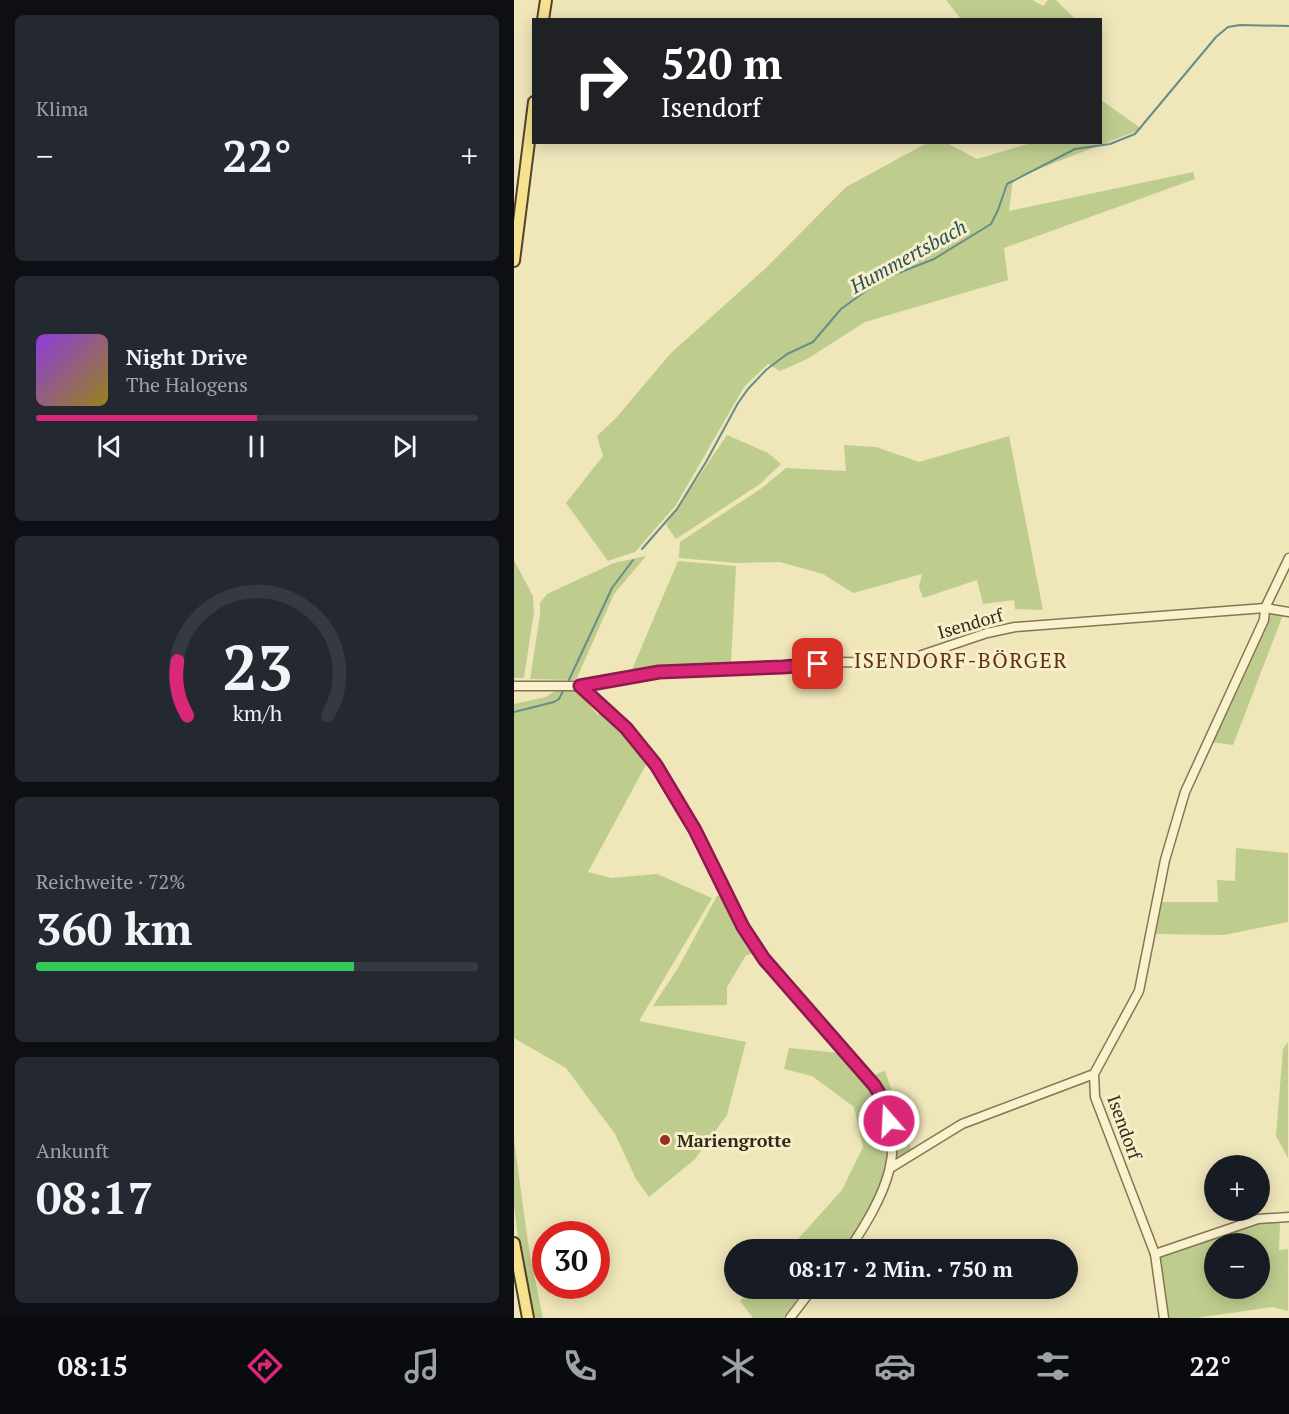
<!DOCTYPE html>
<html lang="de">
<meta charset="utf-8">
<style>
:root{--surface:#171b24;--page:#242831;--text:#f1f3f6;--muted:#9ea1a6;--line:#363941;--accent:#db2777}
body{margin:0;font-family:"PT Serif",serif;background:var(--page);color:var(--text);height:100vh;display:flex;flex-direction:column;font-size:22px;white-space:nowrap}
*{box-sizing:border-box;margin:0}
p{font-size:20px;color:var(--muted)}
.icon{flex:none;width:33px;height:33px;fill:none;stroke:currentColor;stroke-width:2;stroke-linecap:round;stroke-linejoin:round}
.map{position:relative;flex:1;overflow:hidden}
.sheet{display:flex;flex-direction:column;gap:15px;padding:15px;background:#0d0f14;width:514px}
.sheet>*{flex:none}
.banner{position:absolute;left:18px;top:18px;width:570px;height:126px;border-radius:0px;box-shadow:0 3px 15px #0003;background:#202124;color:#fff;overflow:hidden}
.tools{position:absolute;left:690px;top:1155px;display:grid;gap:12px}
.tools a{display:grid;place-items:center;width:66px;height:66px;border-radius:50%;background:var(--surface);box-shadow:0 3px 15px #0003;font-size:30px}
.speed{position:absolute;left:18px;top:1221px;display:flex;gap:12px;font-size:30px;font-weight:700;text-align:center}
.speed>*{display:grid;place-content:center;width:78px;height:78px;border-radius:50%;background:var(--surface);box-shadow:0 3px 15px #0003;line-height:1}
.speed .limit{border:9px solid #d22;background:#fff;color:#111}
.pin{position:absolute;display:grid;place-items:center;width:51px;height:51px;color:#fff;margin:-26px;border-radius:12px;box-shadow:0 3px 9px #0006}
.me{position:absolute;width:66px;margin:-33px;rotate:341deg;stroke-linejoin:round;filter:drop-shadow(0 0 4px #0008)}
.turn{display:flex;align-items:center;gap:21px;height:126px;padding:0 30px;font-size:27px}
.turn .icon{width:78px;height:78px;stroke-width:2.5}
.turn b{display:block;font-size:42px;line-height:51px}
.big{font-size:45px;font-weight:700;line-height:1.1}
.sheet .widget{flex:1;display:flex;flex-direction:column;justify-content:center;gap:9px;min-width:0;padding:0 21px;border-radius:9px;background:var(--page)}
.sheet .dial{align-items:center;gap:0}
.dial svg{height:156px;overflow:visible;fill:none;stroke:var(--line);stroke-width:7;stroke-linecap:round;text-anchor:middle}
.dial text{fill:var(--text);stroke:none}
.song{display:flex;align-items:center;gap:18px}
.cover{width:72px;height:72px;border-radius:9px;background:linear-gradient(135deg,hsl(270 70% 55%),hsl(50 70% 35%))}
.played{height:6px;border-radius:3px;background:linear-gradient(90deg,var(--accent) 50%,var(--line) 50%)}
.keys{display:flex;justify-content:space-around;direction:ltr}
.heat{display:flex;justify-content:space-between;align-items:center;font-size:33px;direction:ltr}
.charge{height:9px;border-radius:4px;background:linear-gradient(90deg,#34c759 72%,var(--line) 0)}
.trip{position:absolute;left:210px;top:1239px;width:354px;height:60px;border-radius:30px;background:var(--surface);box-shadow:0 3px 15px #0003;font-weight:700;line-height:60px;text-align:center}
.tab-bar{display:flex;height:96px;justify-content:space-around;align-items:center;background:#090b0e;color:var(--muted)}
.tab-bar .icon{width:42px;height:42px}
.tab-bar .current{color:var(--accent)}
.tab-bar b{font-size:27px;color:var(--text)}
main{display:flex;flex:1;min-height:0}
.map>svg:first-child{display:block}
.green{fill:#becd8e;fill-rule:evenodd}
.lines{fill:none;stroke-linecap:round;stroke-linejoin:round}
.stream{stroke:#678d88;stroke-width:2}
.minor-casing{stroke:#867554;stroke-width:11}
.major-casing{stroke:#534229;stroke-width:14}
.minor{stroke:#faf2cd;stroke-width:8}
.major{stroke:#f6e28f;stroke-width:10}
.route-casing{stroke:#8e194d;stroke-width:15}
.route{stroke:#db2777;stroke-width:10}
.poi-dot{fill:#973022;stroke:#f6efca;stroke-width:2}
.labels{text-anchor:middle;dominant-baseline:central;stroke-width:6;stroke-linejoin:round;paint-order:stroke}
.street-label{font-size:18px;fill:#342a1a;stroke:#f6efca}
.poi-label{font-size:18px;font-weight:bold;fill:#342a1a;stroke:#f6efca;text-anchor:start}
.water-label{font-size:20px;font-style:italic;fill:#285255;stroke:#f6efca}
.quarter-label{font-size:21px;letter-spacing:1.5px;fill:#633118;stroke:#f6efca}
</style>
<main>
<section class="sheet">
<div class="widget"><p>Klima</p>
<div class="heat"><a>−</a><b class="big">22°</b><a>+</a></div>
</div>
<div class="widget">
<div class="song"><i class="cover"></i><div><b>Night Drive</b><p>The Halogens</p></div></div>
<div class="played"></div>
<div class="keys"><svg class="icon" aria-label="previous" viewBox="0 0 24 24"><path d="M18 5L8 12l10 7zM5 5v14"/></svg><svg class="icon" aria-label="pause" viewBox="0 0 24 24"><path d="M8 5v14M16 5v14"/></svg><svg class="icon" aria-label="next" viewBox="0 0 24 24"><path d="M6 5l10 7-10 7zM19 5v14"/></svg></div>
</div>
<div class="widget dial"><svg viewBox="0 0 100 80">
<path d="M14 69A42 42 0 1 1 86 69"/>
<path d="M14 69A42 42 0 0 1 9 41" stroke="#db2777"/>
<text x="50" y="56" font-size="32" font-weight="700">23</text>
<text x="50" y="72" font-size="11">km/h</text>
</svg></div>
<div class="widget"><p>Reichweite · 72%</p><b class="big">360 km</b><div class="charge"></div></div>
<div class="widget"><p>Ankunft</p><b class="big">08:17</b></div>
</section>
<div class="map">
<svg width="775" height="1318" viewBox="0 0 775 1318">
<rect width="100%" height="100%" fill="#efe6ba"/>
<g class="green">
<path d="M432,0h86l11,6 5,-6h8l19,19h-114z"/>
<path d="M587,100l41,29 -129,50 -4,32 184,-39 2,7 -191,69 4,32 -143,42 -58,37 -27,12 -12,-7 -24,23 -68,118 -41,47 -27,9 -42,-58 37,-47 -6,-20 19,-18 55,-65 95,-85 80,-81 81,-44h20l30,16 54,-16 69,-1z"/>
<path d="M213,435l41,18 13,11 -21,20 -84,55 -10,-14z"/>
<path d="M495,436l34,174 -28,-1 -1,-9 -31,4 -6,-24 -54,18 -4,-11 3,-13 -69,19 -30,-19 -43,-12 -44,1 -57,-5 1,-16 82,-54 24,-20 60,3 -2,-26 32,2 43,15z"/>
<path d="M132,556l-32,38 -38,86 -46,-1 10,-64v-12l7,-9 67,-31z"/>
<path d="M0,560l19,36 1,15 -10,67h-10z"/>
<path d="M164,561l58,5 -5,97 -48,1 -52,8z"/>
<path d="M757,612l12,3 -50,130 -23,-3z"/>
<path d="M41,691h22l21,24 4,-4 21,17 26,31 -61,113 23,6 46,-4 55,24 -73,123 107,21 -19,73 -32,44 -46,38 -13,-18 -21,-45 -49,-66 -52,-30v-334l32,-7z"/>
<path d="M722,848l52,5v69l-64,13 -69,-1 6,-32h57l-1,-22 18,1z"/>
<path d="M208,895l17,32 18,26 -11,2 -19,32v18l-74,1 25,-38 39,-72z"/>
<path d="M774,1042v116l-12,-22 7,-87z"/>
<path d="M275,1048l51,5 23,26 22,-8 27,80 -24,12c-10,29 -26,64 -47,86h-52l53,-59 21,-43 -9,-40 -42,-31 -28,-7z"/>
<path d="M0,1140l15,110 14,68h-9l-14,-63 -6,-50z"/>
<path d="M766,1222l-1,28 9,-1v62l-16,-4 -76,11h-27l-10,-63 90,-31zM700,1244h46v44h-46z"/>
<path d="M237,1289v-1l54,1 -22,29h-30l-13,-17z"/>
</g>
<g class="lines">
<g class="stream">
<path d="M128,549l35,-40 29,-47 32,-59 10,-14 18,-19 21,-16 26,-12 28,-33 26,-19 24,-14 43,-17 57,-35 7,-14 9,-26 68,-35 35,-5 25,-10 81,-97 12,-10 12,-2 49,1"/>
<path d="M54,682l44,-94 21,-28"/>
<path d="M0,712l40,-10 5,-3 6,-12"/>
</g>
<g class="minor-casing">
<g id="minor">
<path d="M0,686h66l79,-14 28,-2 96,-3 53,-5 62,1 89,-30 28,-6 250,-19 24,4"/>
<path d="M66,686l46,42 30,38 39,64 48,97 21,32 110,126c39,61 10,111 -25,165"/>
<path d="M378,1167l70,-43 132,-50"/>
<path d="M641,1254l103,-35 31,-2"/>
<path d="M276,1318l23,-30"/>
<path d="M650,1318l-9,-64 -60,-157 -1,-23 45,-83 26,-131 20,-68 79,-172 1,-12 24,-50"/>
</g>
</g>
<g class="major-casing">
<g id="major">
<path d="M29,20l3,-20"/>
<path d="M0,261l20,-159"/>
<path d="M0,1243l14,75"/>
</g>
</g>
<use href="#minor" class="minor"/>
<use href="#major" class="major"/>
</g>
<g class="lines">
<g class="route-casing">
<path id="route" d="M304,664l-35,3 -124,5 -79,14 46,42 30,37 39,65 48,97 21,32 110,126 10,16 5,20"/>
</g>
<use href="#route" class="route"/>
</g>
<circle class="poi-dot" cx="151" cy="1140" r="6"/>
<g class="labels">
<g class="street-label">
<text transform="translate(456 623) rotate(-16)">Isendorf</text>
<text transform="translate(611 1127) rotate(70)">Isendorf</text>
</g>
<g class="poi-label">
<text x="163" y="1140">Mariengrotte</text>
</g>
<g class="water-label">
<text transform="translate(394 256) rotate(-29)">Hummertsbach</text>
</g>
<g class="quarter-label">
<text x="447" y="660">ISENDORF-BÖRGER</text>
</g>
</g>
</svg>
<div class="tools">
<a>+</a>
<a>−</a>
</div>
<div class="speed"><div class="limit">30</div></div>
<div class="pin" style="left:304px;top:664px;background:#d93025"><svg class="icon" aria-label="arrive" viewBox="0 0 24 24"><path d="M6 21V4h12l-3 4 3 4H6"/></svg></div>
<svg class="me" style="left:375px;top:1121px" viewBox="-20 -20 40 40"><circle r="17" fill="#db2777" stroke="#fff" stroke-width="3"/><path d="M0-11L8 9 0 5-8 9z" fill="#fff"/></svg>
<div class="trip">08:17 · 2 Min. · 750 m</div>
<div class="banner">
<div class="turn"><svg class="icon" aria-label="right" viewBox="0 0 24 24"><path d="M7 20v-9h11M14 6l5 5-5 5"/></svg><div><b>520 m</b>Isendorf</div></div>
</div>
</div>
</main>
<nav class="tab-bar">
<b>08:15</b>
<svg class="icon current" aria-label="directions" viewBox="0 0 24 24"><path d="M12 3l9 9-9 9-9-9zM9 14v-3h6M13 9l2 2-2 2"/></svg>
<svg class="icon" aria-label="music" viewBox="0 0 24 24"><path d="M9 18V5l10-2v13"/><circle cx="6" cy="18" r="3"/><circle cx="16" cy="16" r="3"/></svg>
<svg class="icon" aria-label="phone" viewBox="0 0 24 24"><path d="M5 4h4l2 5-3 2q2 4 5 5l2-3 5 2v4C11 20 4 13 5 4z"/></svg>
<svg class="icon" aria-label="climate" viewBox="0 0 24 24"><path d="M12 3v18M4 7l16 10M4 17L20 7"/></svg>
<svg class="icon" aria-label="car" viewBox="0 0 24 24"><path d="M5 17H2v-5l4-1 3-4h7l3 4 3 1v5h-3M9 17h6M6 11h13"/><circle cx="7" cy="17" r="2"/><circle cx="17" cy="17" r="2"/></svg>
<svg class="icon" aria-label="filters" viewBox="0 0 24 24"><path d="M4 7h16M4 17h16"/><circle cx="9" cy="7" r="2"/><circle cx="15" cy="17" r="2"/></svg>
<b>22°</b>
</nav>
